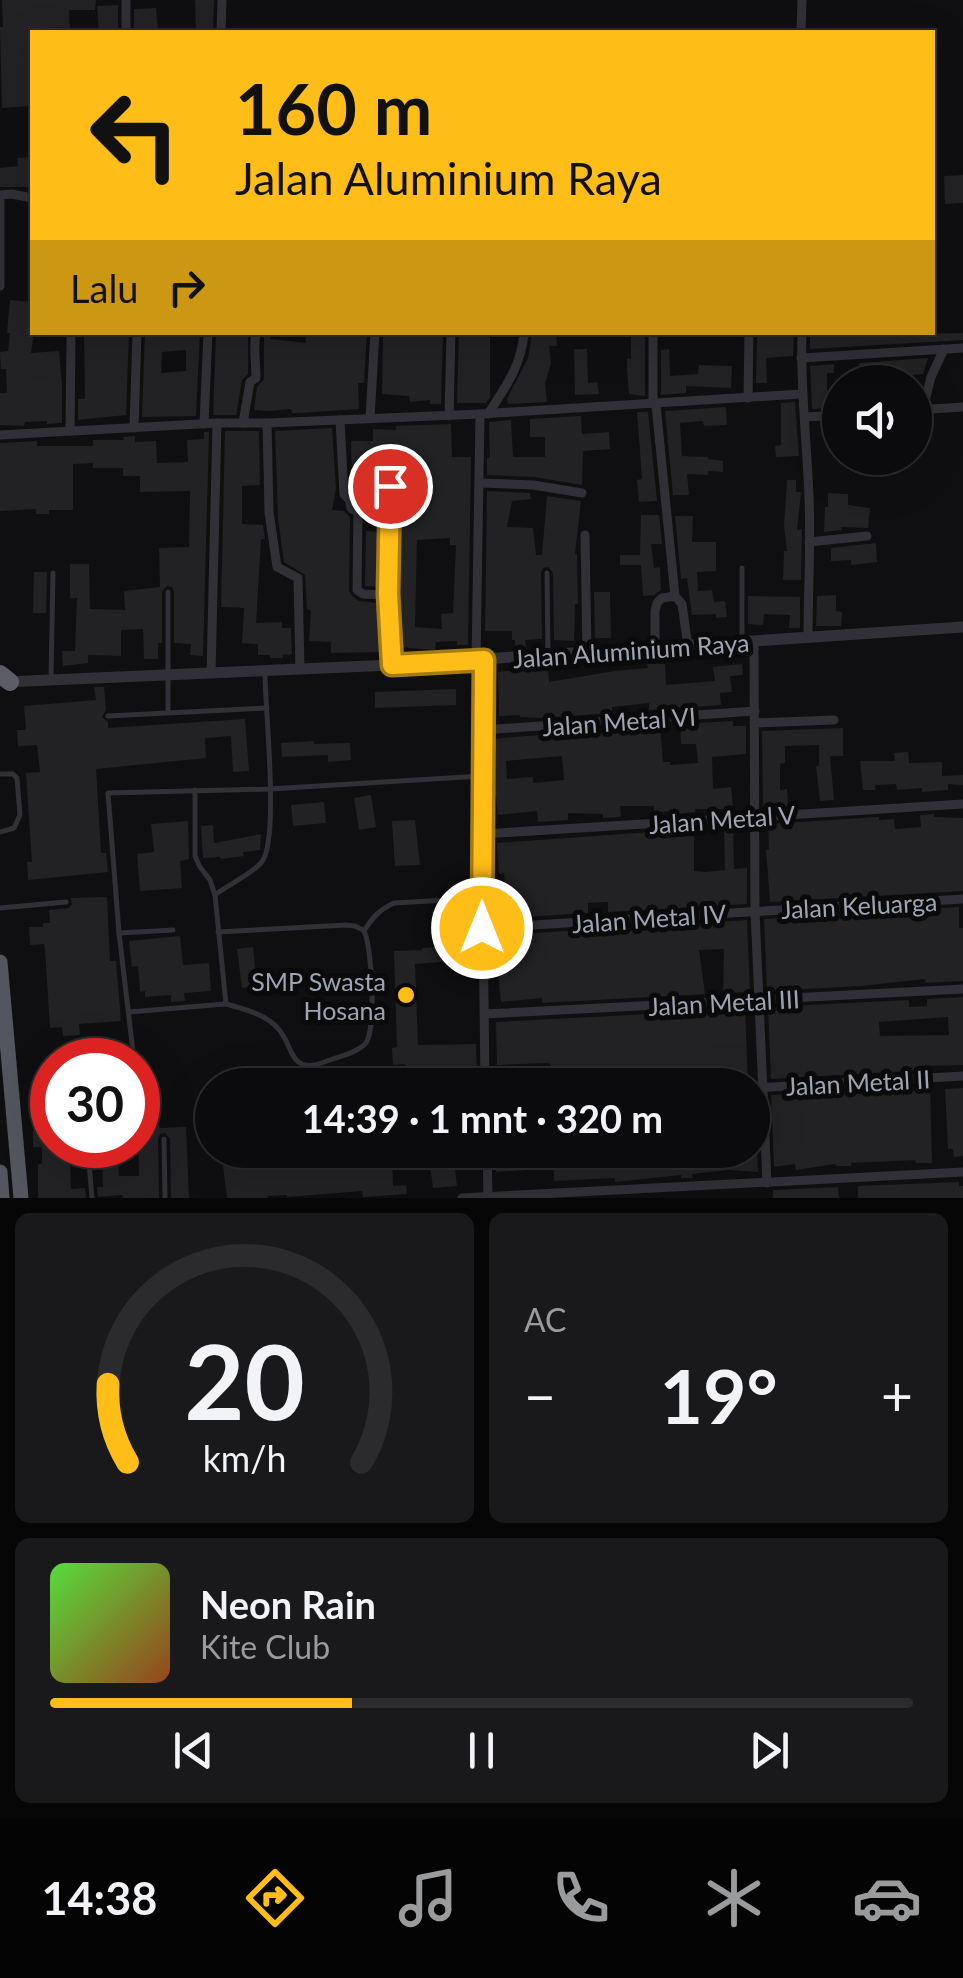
<!DOCTYPE html>
<html lang="id">
<meta charset="utf-8">
<style>
:root{--surface:#0b0b0d;--page:#19191b;--text:#f1f3f6;--muted:#9a9b9d;--line:#2b2b2e;--accent:#ffbd18}
body{margin:0;font-family:Lato,sans-serif;background:var(--page);color:var(--text);height:100vh;display:flex;flex-direction:column;font-size:38px;white-space:nowrap}
*{box-sizing:border-box;margin:0}
p{font-size:32px;color:var(--muted)}
.icon{flex:none;width:55px;height:55px;fill:none;stroke:currentColor;stroke-width:2;stroke-linecap:round;stroke-linejoin:round}
.map{position:relative;height:1198px;overflow:hidden}
.side{display:flex;flex-direction:column;gap:15px;padding:15px;background:#060607;flex:1}
.side>*{flex:none}
.banner{position:absolute;left:30px;top:30px;width:905px;height:305px;border-radius:0px;box-shadow:0 10px 40px #0002,0 0 0 2px var(--line);background:#ffbd18;color:#111;overflow:hidden}
.controls{position:absolute;left:822px;top:365px;display:grid;gap:20px}
.controls a{display:grid;place-items:center;width:110px;height:110px;border-radius:50%;background:var(--surface);box-shadow:0 10px 40px #0002,0 0 0 2px var(--line);font-size:50px}
.speed{position:absolute;left:30px;top:1038px;display:flex;gap:20px;font-size:50px;font-weight:700;text-align:center}
.speed>*{display:grid;place-content:center;width:130px;height:130px;border-radius:50%;background:var(--surface);box-shadow:0 10px 40px #0002,0 0 0 2px var(--line);line-height:1}
.speed .limit{border:15px solid #d22;background:#fff;color:#111}
.pin{position:absolute;display:grid;place-items:center;width:85px;height:85px;color:#fff;margin:-42px;border:5px solid #fff;border-radius:50%;box-shadow:0 2px 10px #0007}
.me{position:absolute;width:110px;margin:-55px;rotate:0deg;stroke-linejoin:round;filter:drop-shadow(0 0 8px #0008)}
.turn{display:flex;align-items:center;gap:35px;height:210px;padding:0 40px;font-size:45px}
.turn .icon{width:130px;height:130px;stroke-width:2.5}
.turn b{display:block;font-size:70px;line-height:85px}
.then{display:flex;align-items:center;height:95px;padding:0 40px;background:#0003;gap:20px;font-size:38px}
.big{font-size:75px;font-weight:700;line-height:1.1}
.side .card{flex:1;display:flex;flex-direction:column;justify-content:center;gap:15px;min-width:0;padding:0 35px;border-radius:15px;background:var(--page)}
.side .dial{align-items:center;gap:0}
.dial svg{height:260px;overflow:visible;fill:none;stroke:var(--line);stroke-width:7;stroke-linecap:round;text-anchor:middle}
.dial text{fill:var(--text);stroke:none}
.song{display:flex;align-items:center;gap:30px}
.cover{width:120px;height:120px;border-radius:15px;background:linear-gradient(135deg,hsl(110 70% 55%),hsl(20 70% 35%))}
.played{height:10px;border-radius:5px;background:linear-gradient(90deg,var(--accent) 35%,var(--line) 35%)}
.keys{display:flex;justify-content:space-around;direction:ltr}
.heat{display:flex;justify-content:space-between;align-items:center;font-size:55px;direction:ltr}
.side .tiles{flex:1;display:grid;gap:15px;grid-template-columns:1fr 1fr}
.card:last-child{grid-column:span 2}
.trip{position:absolute;left:195px;top:1068px;width:575px;height:100px;border-radius:50px;background:var(--surface);box-shadow:0 10px 40px #0002,0 0 0 2px var(--line);font-weight:700;line-height:100px;text-align:center}
.dock{display:flex;height:160px;justify-content:space-around;align-items:center;background:#040405;color:var(--muted)}
.dock .icon{width:70px;height:70px}
.dock .active{color:var(--accent)}
.dock b{font-size:45px;color:var(--text)}
.map>svg:first-child{display:block}
.building{fill:#222225;fill-rule:evenodd}
.lines{fill:none;stroke-linecap:round;stroke-linejoin:round}
.service{stroke:#303036;stroke-width:5}
.minor{stroke:#303036;stroke-width:9}
.tertiary{stroke:#303036;stroke-width:11}
.trunk{stroke:#53565e;stroke-width:15}
.motorway{stroke:#5b5e67;stroke-width:18}
.route-casing{stroke:#a67b10;stroke-width:25}
.route{stroke:#ffbd18;stroke-width:18}
.poi-dot{fill:#ffbd18;stroke:#0a0a0b;stroke-width:4}
.labels{text-anchor:middle;dominant-baseline:central;stroke-width:10;stroke-linejoin:round;paint-order:stroke}
.street-label{font-size:25px;fill:#9ea4b3;stroke:#0a0a0b}
.poi-label{font-size:25px;fill:#9ea4b3;stroke:#0a0a0b;text-anchor:end}
</style>
<div class="map">
<svg width="963" height="1198" viewBox="0 0 963 1198">
<rect width="100%" height="100%" fill="#0f0f11"/>
<g class="building">
<path d="M2,0h94l-1,10h-26l1,22h-38v74l-30,2 -2,-81h3z"/>
<path d="M195,0h19l-1,30 -17,1z"/>
<path d="M118,5v27h-19l-2,-26z"/>
<path d="M156,8l2,24h-24v-23z"/>
<path d="M32,157v30h-32v-19l18,-2 -1,-8z"/>
<path d="M963,175v28l-18,1 -1,-28z"/>
<path d="M10,300l22,2 2,30 -3,21 28,-2 3,33v39l-15,1v-3l-22,1 -1,4 -24,-1v-32h7l-1,-24h-5l-1,-17 8,-1 2,-18h-3z"/>
<path d="M84,332h45l-3,83 -48,5v-21h7z"/>
<path d="M145,332h17v5l38,-5 -4,84 -54,1zM186,350v21l-25,2 1,-21z"/>
<path d="M216,332h32v42l-6,6 -6,35h-23z"/>
<path d="M305,332h62l-3,51h-6l1,26 -59,4h-8l-1,-4 -20,2 -17,-1 3,-23 7,-8v-46h7l-1,6 36,4z"/>
<path d="M383,332h60l-2,72h-11v-4l-20,2 -1,-6 -27,-2z"/>
<path d="M459,332h31v65l-4,6h-29z"/>
<path d="M757,332h37l-1,24 -27,2 1,25h-11z"/>
<path d="M810,332h12l-1,5h38l-1,-5h24v4l4,1 24,-1v-2l53,-1v7l-153,9z"/>
<path d="M556,333l1,13h-8l2,17 -6,21 2,18 -39,2 -1,-5 21,-41 4,-24z"/>
<path d="M631,334h14v62l-16,-2 -2,-24v-12l4,1z"/>
<path d="M574,349h13l1,34 9,-1 2,12 -24,1z"/>
<path d="M669,349l1,27 28,-2 1,-9 33,1 -1,22 -45,-2v7l-25,2v-45z"/>
<path d="M928,358l-5,16 -23,2v3l-40,2 -1,-18z"/>
<path d="M834,364v9h-7v24l13,-1v11l-28,2 -2,-43z"/>
<path d="M795,402l4,54 -23,1 -1,-11 6,-1v-42z"/>
<path d="M726,407l1,18 -23,1 -1,-5 -23,2 2,33 26,1v2l15,2v11l-15,-1v4l-21,-1 2,21h-16l-8,-84z"/>
<path d="M637,412h11l9,89 -18,1 -2,-22 5,-1z"/>
<path d="M581,416l1,18 27,-2 1,17 -27,2 -1,34 -48,-8 -47,-2v-17h3l-1,-36 22,-2 2,37h32v-20h-15v-18z"/>
<path d="M451,424l1,33h19l-3,188h-11v-4l-21,1 -1,8 -36,-3 -3,-46 2,-93 9,1 -2,-20 -7,1 -3,-10v-16l-29,-2v31l-11,1 -3,-4 -1,-49h22v-12l23,1v-4zM450,538v7h6l-3,68 -12,1 1,15 -27,-2 2,-87z"/>
<path d="M332,428l4,60 -4,22 12,1 6,6 -1,74 3,5 7,5 18,2 1,12h2l3,31h-3l1,6 -50,1v-11l-22,-1 2,-30 -4,-2 -2,-34 -21,-13 -6,-44 -3,-87z"/>
<path d="M225,431h34l1,54 -18,1v38l21,1 2,14h-4l-5,84 26,-1v6h9l1,26 -9,1v3h-13v-3h-12v-11l-16,-1 2,-35 -23,-1z"/>
<path d="M204,432h5l-6,224 -13,-1 1,-11 -17,-1v-51l-2,-5 -5,-1 -5,6v51h-4v16h-14l-1,-30 -22,1v26l-33,-1v8l-25,3 -1,-15h13l2,-53h-7v-34h19l1,45 35,1 -1,-19 36,-4 -1,-39 30,-1 1,-56 -50,1v-16h-17v-8h-30v-5l-20,1v46h-24v4h-13v-5l-36,2v-68l37,-2v5h56v-6h31l-1,-3 12,-1v6l21,-1 1,22 31,-1 -1,-22 17,-1z"/>
<path d="M787,480h9v12h5l-4,38 5,-1 -1,51h-18l1,-29h3l-3,-25z"/>
<path d="M487,491l43,2 1,6 -19,2 -5,26 26,1 3,27h6l5,-59 34,5 -6,53h2l1,50h-3l-1,37 -20,-1 -1,-67 -5,-6 -5,1 -2,5 1,66 -17,1 1,7h-11v-7h-3v-9h-27z"/>
<path d="M828,493l20,1v11l22,3 -2,20 -27,-1 1,3 -18,2 1,-25h3z"/>
<path d="M641,515h18l3,29h-11l3,24 6,-1 1,23 -7,5 -11,1 -2,-31h-21v-10h20z"/>
<path d="M675,516h18l-1,26h24v29l-19,1 1,19 14,-1 2,12 11,-1 2,16 -11,1v-4l-24,1 -5,-37 -6,1z"/>
<path d="M366,531l15,1 -2,55 -14,-1z"/>
<path d="M876,543l1,19 -26,3v-5l-20,1v-13z"/>
<path d="M34,572h13l-1,41h-13z"/>
<path d="M594,592h16l1,46h-16z"/>
<path d="M836,595v16l6,1 -1,14h-25l1,-30z"/>
<path d="M748,596l52,1v31h-11l1,-13 -26,-1 -1,11 -15,-1z"/>
<path d="M647,664h18l1,21 49,-4 -2,-14 29,-3 1,11 -13,1 2,16 -12,1 1,12 -72,5v-7l-37,4v6l-72,5 -20,-1v-2l-21,1 -1,-44 50,-5 1,15 66,-11 33,-3z"/>
<path d="M94,687h10l2,23 -4,7 6,5v6l137,-9 4,52 -16,1 -2,-36 -26,2 1,20 -110,11 5,84h5l2,19 -80,8 -1,-18h5l-6,-89 14,-1 -3,-27 -19,1 -1,-16h9l-2,-24 72,-6z"/>
<path d="M456,689v16l-81,3v-16z"/>
<path d="M733,721v5h13v28l-34,3 1,32 18,-2 2,22h-38v3l-18,2 -1,-3 -22,1v-6h-34l1,11 -18,1v-4l-35,-1v7l-30,2 -1,-11 -39,4 -2,-19h-5v-57l122,-10v2l47,-5 3,36h7v3l28,-2 -2,-19h-15l-1,-20zM562,756l2,24 -31,3v-6l-26,2 -1,-18z"/>
<path d="M843,728v28h-13l4,44 -14,1 -4,-35h3v-21l-34,1v17l-5,1v26l7,-1 1,18h-25l-1,-76z"/>
<path d="M314,741v3l36,-1 1,17 -23,2v-7l-46,2 -1,-14z"/>
<path d="M908,752l1,11 33,-1v14l21,-1v10l-15,-1v6l-26,2v-4l-25,2 -1,-6 -21,1v5h-12l-3,-29h35l-1,-8z"/>
<path d="M371,795l5,32 -17,3 -5,-32z"/>
<path d="M324,802l2,21 -33,3 -2,-21z"/>
<path d="M934,814v3l29,1v73l-193,11 -4,-52 3,-1 -1,-25 111,-7v3l15,-1 1,10 26,-2 -1,-12z"/>
<path d="M415,820l5,45 -25,1 -3,-45z"/>
<path d="M188,821l1,38 -9,2 2,27 -42,3 -3,-37 17,-2 -3,-28z"/>
<path d="M213,825l1,18 47,-9 -1,16 -17,2 1,4 -23,3 -1,-2 -17,1 -2,-32z"/>
<path d="M733,826l1,43 13,-1v36l-139,8v-10l-20,1v10l-80,5 -4,-45 -5,1 -2,-31 153,-11 44,-1v40l12,1 19,-2 -1,-43z"/>
<path d="M107,897l3,64h6l5,60 -42,3 1,11 -17,1 -1,-9 -12,1 -5,-79 -1,-5 -14,1 -1,-18h14v-4h7l-1,-13 20,-2 3,-4 -1,-6z"/>
<path d="M959,907v21h4v53l-37,2 -1,-4 -63,7 -95,5 -3,-72z"/>
<path d="M462,909l2,51 -49,4 3,81 58,-1 1,30h-4v11h-51l-1,-8 -15,1 -1,-14 -12,1 -1,-17 5,-1 -3,-96 28,-1v-2l13,-1 -3,-35z"/>
<path d="M747,920l3,72 -27,1 1,-44 -25,1 6,44 -163,9v-5l-41,4 -3,-28 2,-1 -1,-38z"/>
<path d="M180,936l3,29 26,-2 2,28 -27,2 1,8 -14,1v-7l-26,2v-6l-5,1 -2,-26 -6,1 -3,-26z"/>
<path d="M253,947l4,39 -15,2 -5,-39z"/>
<path d="M963,997v68l-35,1v4l-157,9 -3,-72 141,-7v7l18,-1v-7zM948,1017l1,18 -69,1 -1,-14z"/>
<path d="M745,1009l3,72 -39,4h-4v-5l-44,5h-99l-1,-12 -13,-10 -51,2 -1,-43z"/>
<path d="M930,1086l2,77h-16l-1,-3 -64,3v3h-15l-1,-2 -39,6 -1,-6 -21,3 -3,-72z"/>
<path d="M963,1088v68l-9,1 -1,-8h-5l-3,-60z"/>
<path d="M752,1096h3l3,76 -29,-2 -37,4 1,4h-12v-3l-66,7v-4l-61,3v-20l17,-1v-10h181z"/>
<path d="M159,1124l1,4 26,-1 3,71h-18l-1,-59 -5,-6 -5,1 -2,5 1,59h-36l-1,-3 -24,2 -1,-10h6l-1,-27 16,-1 1,17h20l-1,-51z"/>
<path d="M52,1130v15h52l1,12 -17,-1 -18,4 1,29 14,-1 1,10h-48v-34h4v-17h-9v-16z"/>
<path d="M230,1150h186v6l-24,3 1,27 13,-1 1,9 -44,3 -1,-6 -75,6v-2l-20,1 1,2h-41l-5,-40 9,-1z"/>
<path d="M428,1150h26v4h4l1,15h-4l2,17 -24,2z"/>
<path d="M495,1150h31l1,20 -31,2z"/>
<path d="M959,1182v4h4v12h-105v-12z"/>
<path d="M838,1187l1,11h-66v-8z"/>
</g>
<g class="lines">
<g class="service">
<path d="M742,568v72"/>
<path d="M547,573l1,80"/>
<path d="M51,677l2,-104"/>
<path d="M168,711v-119"/>
<path d="M108,716l159,-8"/>
<path d="M0,774h13l4,4 3,37 -6,13 -14,4"/>
<path d="M195,790v66l5,11 10,13 5,15 11,109c22,6 47,12 58,33 5,8 8,22 16,26 9,6 21,0 30,-3 11,-4 26,-7 35,-16 12,-12 7,-98 -1,-113"/>
<path d="M215,895c14,-11 34,-19 46,-32 19,-21 4,-154 4,-189"/>
<path d="M0,908l66,-6"/>
<path d="M364,931c8,-13 16,-22 30,-28l88,-5"/>
<path d="M218,932l128,-7 9,1 8,4"/>
<path d="M119,933l54,-3"/>
<path d="M129,1012l96,-8"/>
<path d="M134,1060l-15,-127 -11,-140 162,-4 211,-13"/>
<path d="M138,1085l1,12"/>
<path d="M164,1139l1,59"/>
<path d="M89,1162l3,36"/>
</g>
<g class="minor">
<path d="M126,0v32"/>
<path d="M221,32l1,-32"/>
<path d="M801,32l1,-32"/>
<path d="M0,195l12,-1 20,4"/>
<path d="M0,201v85"/>
<path d="M653,332v72"/>
<path d="M802,332c-2,56 5,110 7,165 2,47 -1,94 -1,141"/>
<path d="M801,358l162,-10"/>
<path d="M748,398l1,-66"/>
<path d="M923,409l8,-32 13,-28"/>
<path d="M915,410l48,-3"/>
<path d="M488,414c17,-26 34,-49 36,-82"/>
<path d="M449,416l2,-84"/>
<path d="M806,417l34,-2"/>
<path d="M370,418l5,-86"/>
<path d="M340,420l4,74 5,5 2,9 7,4 -1,78 6,4 24,1 5,70"/>
<path d="M243,423l7,-41 6,-4c0,-16 -3,-29 0,-46"/>
<path d="M267,423l2,89 8,55 21,11 2,91"/>
<path d="M204,424l4,-92"/>
<path d="M134,428l3,-96"/>
<path d="M70,431l1,-92"/>
<path d="M0,435l217,-12h50l213,-9 321,-20"/>
<path d="M481,483l52,2 49,8"/>
<path d="M585,535l2,119"/>
<path d="M809,542l58,-6"/>
<path d="M387,595l3,-109"/>
<path d="M675,596l7,8 6,43"/>
<path d="M754,642l1,269 12,272"/>
<path d="M655,649v-38l2,-8 5,-5 13,-2 -19,-191"/>
<path d="M476,660l4,-246"/>
<path d="M484,660l-2,174 3,251"/>
<path d="M211,673l6,-250"/>
<path d="M754,723l80,-3"/>
<path d="M483,730l272,-19"/>
<path d="M482,834l481,-30"/>
<path d="M482,928l481,-29"/>
<path d="M485,1014l478,-25"/>
<path d="M485,1074l62,-3 7,6v8"/>
<path d="M752,1088l211,-12"/>
<path d="M487,1150l1,48"/>
<path d="M462,1198l501,-26"/>
</g>
<path class="tertiary" d="M4,682l388,-17 571,-38"/>
<g class="trunk">
<path d="M0,962l21,236"/>
<path d="M0,1172l2,26"/>
</g>
<path class="motorway" d="M0,674l10,8"/>
</g>
<g class="lines">
<g class="route-casing">
<path id="route" d="M390,486l-2,108 4,71 92,-5 -2,268"/>
</g>
<use href="#route" class="route"/>
</g>
<circle class="poi-dot" cx="406" cy="995" r="10"/>
<g class="labels">
<g class="street-label">
<text transform="translate(631 650) rotate(-4)">Jalan Aluminium Raya</text>
<text transform="translate(619 721) rotate(-4)">Jalan Metal VI</text>
<text transform="translate(722 819) rotate(-4)">Jalan Metal V</text>
<text transform="translate(859 905) rotate(-3)">Jalan Keluarga</text>
<text transform="translate(649 918) rotate(-4)">Jalan Metal IV</text>
<text transform="translate(724 1002) rotate(-3)">Jalan Metal III</text>
<text transform="translate(858 1082) rotate(-3)">Jalan Metal II</text>
</g>
<g class="poi-label">
<text x="386" y="981">SMP Swasta<tspan x="386" dy="29">Hosana</tspan></text>
</g>
</g>
</svg>
<div class="controls">
<a><svg class="icon" aria-label="sound" viewBox="0 0 24 24"><path d="M4 9h4l5-4v14l-5-4H4zM17 9q2 3 0 6"/></svg></a>
</div>
<div class="speed"><div class="limit">30</div></div>
<div class="pin" style="left:390px;top:486px;background:#d93025"><svg class="icon" aria-label="arrive" viewBox="0 0 24 24"><path d="M6 21V4h12l-3 4 3 4H6"/></svg></div>
<svg class="me" style="left:482px;top:928px" viewBox="-20 -20 40 40"><circle r="17" fill="#ffbd18" stroke="#fff" stroke-width="3"/><path d="M0-11L8 9 0 5-8 9z" fill="#fff"/></svg>
<div class="trip">14:39 · 1 mnt · 320 m</div>
<div class="banner">
<div class="turn"><svg class="icon" aria-label="left" viewBox="0 0 24 24"><path d="M17 20v-9H6M10 6l-5 5 5 5"/></svg><div><b>160 m</b>Jalan Aluminium Raya</div></div>
<div class="then">Lalu<svg class="icon" aria-label="right" viewBox="0 0 24 24"><path d="M7 20v-9h11M14 6l5 5-5 5"/></svg></div>
</div>
</div>
<section class="side">
<div class="tiles">
<div class="card dial"><svg viewBox="0 0 100 80">
<path d="M14 69A42 42 0 1 1 86 69"/>
<path d="M14 69A42 42 0 0 1 8 45" stroke="#ffbd18"/>
<text x="50" y="56" font-size="32" font-weight="700">20</text>
<text x="50" y="72" font-size="11">km/h</text>
</svg></div>
<div class="card"><p>AC</p>
<div class="heat"><a>−</a><b class="big">19°</b><a>+</a></div>
</div>
<div class="card">
<div class="song"><i class="cover"></i><div><b>Neon Rain</b><p>Kite Club</p></div></div>
<div class="played"></div>
<div class="keys"><svg class="icon" aria-label="previous" viewBox="0 0 24 24"><path d="M18 5L8 12l10 7zM5 5v14"/></svg><svg class="icon" aria-label="pause" viewBox="0 0 24 24"><path d="M8 5v14M16 5v14"/></svg><svg class="icon" aria-label="next" viewBox="0 0 24 24"><path d="M6 5l10 7-10 7zM19 5v14"/></svg></div>
</div>
</div>
</section>
<nav class="dock">
<b>14:38</b>
<svg class="icon active" aria-label="directions" viewBox="0 0 24 24"><path d="M12 3l9 9-9 9-9-9zM9 14v-3h6M13 9l2 2-2 2"/></svg>
<svg class="icon" aria-label="music" viewBox="0 0 24 24"><path d="M9 18V5l10-2v13"/><circle cx="6" cy="18" r="3"/><circle cx="16" cy="16" r="3"/></svg>
<svg class="icon" aria-label="phone" viewBox="0 0 24 24"><path d="M5 4h4l2 5-3 2q2 4 5 5l2-3 5 2v4C11 20 4 13 5 4z"/></svg>
<svg class="icon" aria-label="climate" viewBox="0 0 24 24"><path d="M12 3v18M4 7l16 10M4 17L20 7"/></svg>
<svg class="icon" aria-label="car" viewBox="0 0 24 24"><path d="M5 17H2v-5l4-1 3-4h7l3 4 3 1v5h-3M9 17h6M6 11h13"/><circle cx="7" cy="17" r="2"/><circle cx="17" cy="17" r="2"/></svg>
</nav>
